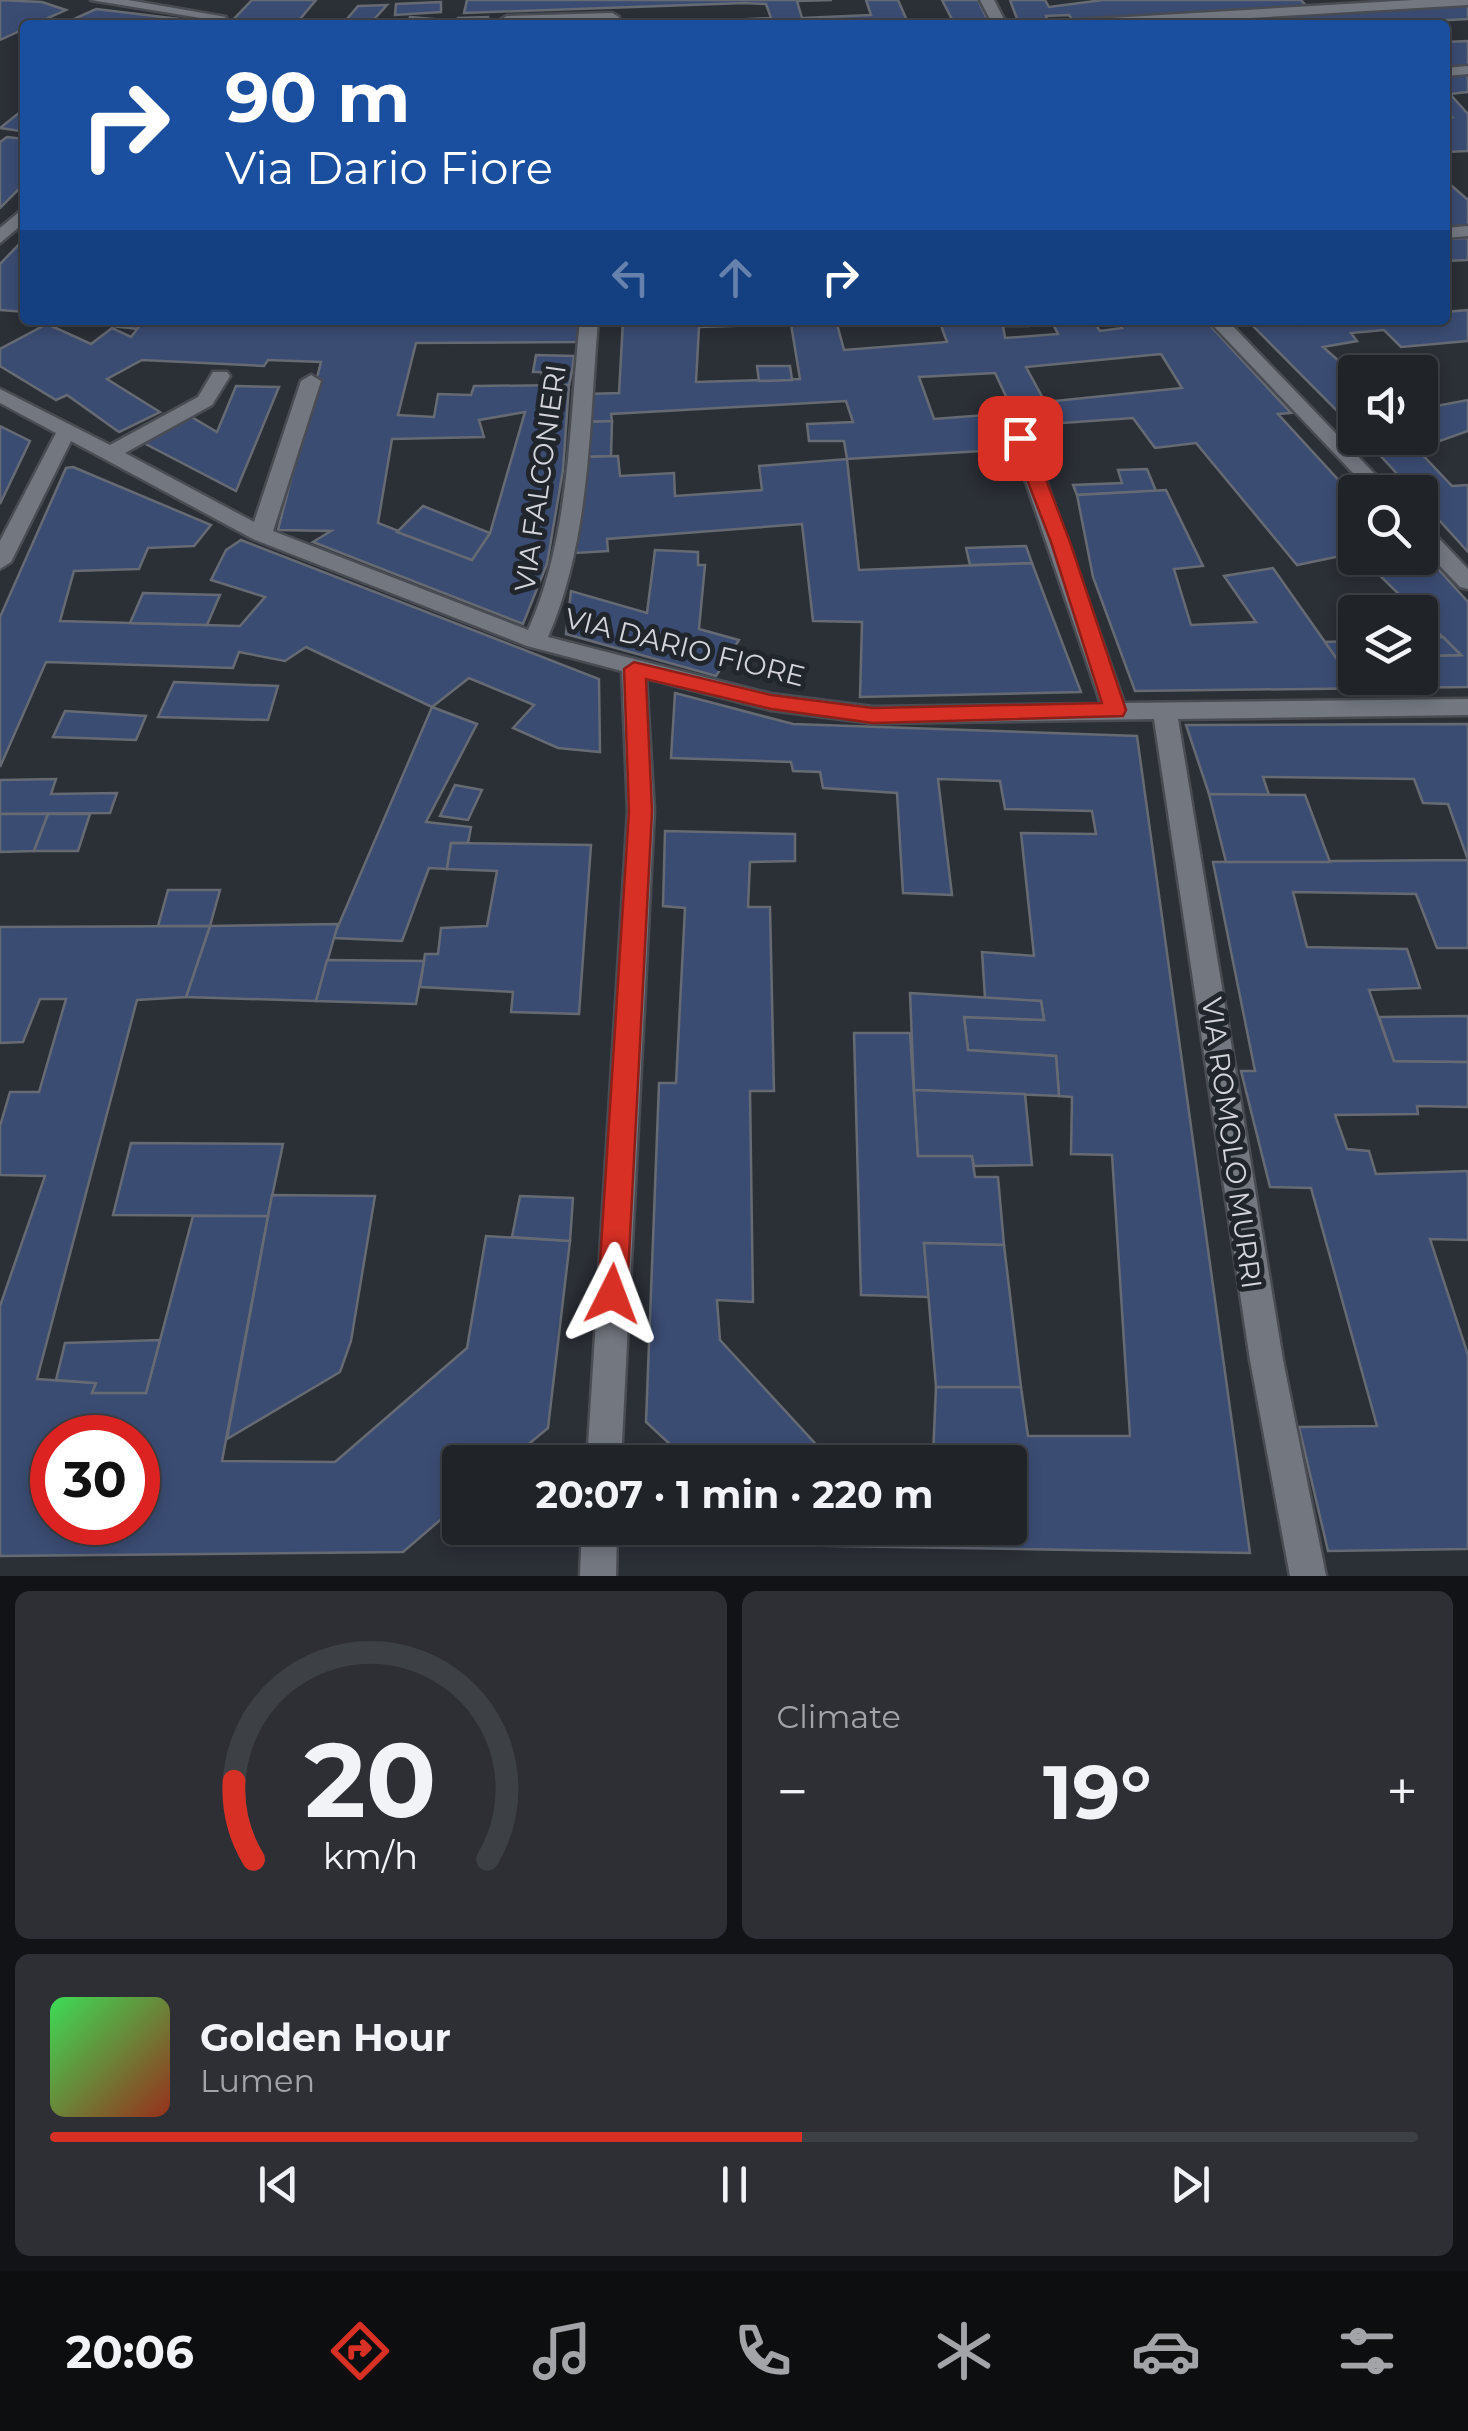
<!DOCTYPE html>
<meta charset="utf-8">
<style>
:root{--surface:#202328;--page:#2d2f34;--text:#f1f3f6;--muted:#a2a4a8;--line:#3d4045;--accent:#d93025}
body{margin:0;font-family:Montserrat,sans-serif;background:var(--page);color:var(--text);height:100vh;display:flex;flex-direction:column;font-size:38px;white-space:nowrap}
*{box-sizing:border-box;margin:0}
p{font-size:32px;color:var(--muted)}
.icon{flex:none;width:55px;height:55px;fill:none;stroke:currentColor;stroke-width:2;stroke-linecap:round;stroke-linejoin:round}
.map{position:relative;height:1576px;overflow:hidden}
.drawer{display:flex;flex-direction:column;gap:15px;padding:15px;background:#121316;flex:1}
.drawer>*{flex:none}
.guide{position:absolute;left:20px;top:20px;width:1430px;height:305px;border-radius:10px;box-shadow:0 5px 15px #0003,0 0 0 2px var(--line);background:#1a4fa0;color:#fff;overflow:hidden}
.buttons{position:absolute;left:1338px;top:355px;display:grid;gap:20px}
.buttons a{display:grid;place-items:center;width:100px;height:100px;border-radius:10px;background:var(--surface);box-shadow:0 5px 15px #0003,0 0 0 2px var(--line);font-size:50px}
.speed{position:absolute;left:30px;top:1415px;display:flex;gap:20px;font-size:50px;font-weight:700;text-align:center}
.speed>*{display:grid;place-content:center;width:130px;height:130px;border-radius:50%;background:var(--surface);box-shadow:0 5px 15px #0003,0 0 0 2px var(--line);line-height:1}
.speed .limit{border:15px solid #d22;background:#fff;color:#111}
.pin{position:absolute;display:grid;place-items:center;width:85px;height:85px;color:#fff;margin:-42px;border-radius:20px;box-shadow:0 5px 15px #0006}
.me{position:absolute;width:110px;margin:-55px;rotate:3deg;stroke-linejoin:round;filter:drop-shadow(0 0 8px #0008)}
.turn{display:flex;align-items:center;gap:35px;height:210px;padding:0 40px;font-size:45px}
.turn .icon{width:130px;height:130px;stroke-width:2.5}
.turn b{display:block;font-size:70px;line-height:85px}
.lanes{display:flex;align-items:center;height:95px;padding:0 40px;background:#0003;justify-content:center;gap:50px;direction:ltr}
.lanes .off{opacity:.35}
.big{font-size:75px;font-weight:700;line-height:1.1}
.drawer .tile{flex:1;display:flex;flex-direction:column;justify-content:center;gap:15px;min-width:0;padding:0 35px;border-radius:15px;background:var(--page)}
.drawer .dial{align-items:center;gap:0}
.dial svg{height:260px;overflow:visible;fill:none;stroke:var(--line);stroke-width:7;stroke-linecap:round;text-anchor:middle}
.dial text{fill:var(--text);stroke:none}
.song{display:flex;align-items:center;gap:30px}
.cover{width:120px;height:120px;border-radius:15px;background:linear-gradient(135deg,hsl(130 70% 55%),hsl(10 70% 35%))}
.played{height:10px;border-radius:5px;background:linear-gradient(90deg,var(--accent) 55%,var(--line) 55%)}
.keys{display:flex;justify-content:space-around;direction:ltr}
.heat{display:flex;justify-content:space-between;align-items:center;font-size:55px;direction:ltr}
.drawer .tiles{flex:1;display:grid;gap:15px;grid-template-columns:1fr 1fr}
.tile:last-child{grid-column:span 2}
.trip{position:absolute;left:442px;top:1445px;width:585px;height:100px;border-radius:10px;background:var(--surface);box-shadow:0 5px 15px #0003,0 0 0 2px var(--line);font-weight:700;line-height:100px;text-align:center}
.dock{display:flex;height:160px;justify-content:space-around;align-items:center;background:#0d0e10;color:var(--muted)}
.dock .icon{width:70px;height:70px}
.dock .on{color:var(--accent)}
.dock b{font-size:45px;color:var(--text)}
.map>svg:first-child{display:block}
.building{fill:#3b4c73;stroke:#666a73;stroke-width:2.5;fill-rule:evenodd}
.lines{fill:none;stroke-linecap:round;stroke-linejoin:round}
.minor-casing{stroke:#494c52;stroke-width:5}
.minor{fill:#737780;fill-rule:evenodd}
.route{fill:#d93025;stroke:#8d1f18;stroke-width:2.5}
.labels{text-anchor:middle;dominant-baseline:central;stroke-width:10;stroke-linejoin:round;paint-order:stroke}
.street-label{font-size:28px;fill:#d3d5da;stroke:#21252c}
</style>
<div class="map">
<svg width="1468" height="1576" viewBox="0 0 1468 1576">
<rect width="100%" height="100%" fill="#2b2f36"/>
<g class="building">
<path d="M0,0l42,2 24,8 -66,30z"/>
<path d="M252,0h64l-21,25h-67z"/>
<path d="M467,0h365l-35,1 5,17 69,-3 -5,-15h32l11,25h-287l149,-7 -5,-14 -21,-1 -281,10z"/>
<path d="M942,0h36l12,25h-35z"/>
<path d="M1010,0h35l4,7 54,-7h198l7,8 -235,13 -4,-6 -23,1 2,6 -29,2z"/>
<path d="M441,2v10l-46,3 1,-11z"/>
<path d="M1468,4v15l-110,6h-250z"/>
<path d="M387,5l-18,20h-27l16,-19z"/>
<path d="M96,9l92,11 -4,5h-71l-39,-6z"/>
<path d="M410,17l47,4 -1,4h-48z"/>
<path d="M488,17l-1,8h-31l2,-7z"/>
<path d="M1468,41v26l-23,1v-26z"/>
<path d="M1468,74v18l-18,2 18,20v37l-23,1v-34l7,-1 -7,-7v-34z"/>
<path d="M25,108v19l-5,4 -20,-3z"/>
<path d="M7,137l18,2v44l-25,25v-66z"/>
<path d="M1445,180l23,20v25l-23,2z"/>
<path d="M25,238v74l-25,-2v-46z"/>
<path d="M1468,238v22l-23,1v-22z"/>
<path d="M1468,310v31l-67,6 -17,-17 -33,3 6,8 -34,6 32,28v54l-108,-109h45l6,6 37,-6h110v-8z"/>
<path d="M99,320h45l-7,9 -42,-5z"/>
<path d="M144,320h439l-3,22 -164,1 -18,72 36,2 4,-23 33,1 3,-9 95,-1 -6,85 -16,94 -24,60 -210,-82 18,-11 -53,-1 43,-168 -53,-2 -4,6 -122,-6 -35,19 53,33 -41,20 -52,-37 -11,5 -56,-34v-17l47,-25 44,20 21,-16 19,9zM525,412l-35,121 -18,27 -94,-37 14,-84 92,-2 -5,-17z"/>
<path d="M836,320l8,30 103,-8 -8,-22h88l1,6h-25l2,12 53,-4 -5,-10 40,-3 7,10 22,-3 -5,-8h88l86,93 -13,1 77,84v55l-58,12 -101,-122 -41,5 -22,-30 -113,8 -25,-53 -76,4 15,42 51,-4 13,35 -151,9 -3,-18h-35l-2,-17 46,-2 -7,-21 -235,13 1,7 -26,1 1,-28 32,-1 4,-72zM791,324l9,55 -104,3 3,-55zM1161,354l21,34 -137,14 -19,-35z"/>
<path d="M536,355l38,1 -2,16h-39z"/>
<path d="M757,366h33l2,14 -33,1z"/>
<path d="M542,372h30l-3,13h-29z"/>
<path d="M236,386l43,1 -43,104 -98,-51 50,-25 29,17z"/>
<path d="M1468,400v31l-51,18 35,37 16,-1v67l-48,-53v-7h-6l-50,-54h56v-29z"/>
<path d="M612,421l-1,35 -26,1 1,-35z"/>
<path d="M0,426l30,15 -30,63z"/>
<path d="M618,456l2,20 54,-3 1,23 87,-6 -3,-24 88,-7 12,111 173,-7 49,129 -221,5 2,-75 -49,-1 -11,-97 -195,15 1,12 -32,2 9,-96z"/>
<path d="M73,467l138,58 -17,21 -46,2 -9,21 -65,2 -14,50 180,5 25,-29 -54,-17 15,-30 15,-10 358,139 1,73 -42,-4 -45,-20 21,-23 -65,-27 -37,29 -126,-60 -21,14 -46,-9 -6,16 -187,-6 -46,105v-150l66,-149z"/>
<path d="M1147,469l9,22 -79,4 -4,-10 49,-2 -4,-13z"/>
<path d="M1166,490l37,76 -29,3 17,56 65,-3 -32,-46 49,-8 64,91h18v19h65v-22l41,-1 -99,-97h58v-9l48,53v85l-333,4 -42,-114 -16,-82z"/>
<path d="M423,506l67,27 -18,27 -75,-28z"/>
<path d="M1026,546l6,17 -62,2 -4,-17z"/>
<path d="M655,550l43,2v13h7l-6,64 40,11 -23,36 -150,-42 5,-43 76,22z"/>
<path d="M143,593l77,2 -13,30 -77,-2z"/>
<path d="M1443,637l18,18 -41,1v-18z"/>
<path d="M1355,641v18h-18l-12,-17z"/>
<path d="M174,682l104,4 -10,34 -110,-3z"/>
<path d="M675,693l118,31 344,12 113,817 -474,-8 -18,-17h252v-66h-321l-43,-40 13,-339h17l9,-175 -22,-2 2,-75 130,3v27l-45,1 -2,45h22l4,184h-24l3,211 -36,-2 3,40 105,114 108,2 3,-69h85l7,49h102l-18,-281 -41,-1 1,-57 -13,-1 -3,-40 -88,-6 -4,-33 80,3 -3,-19 -56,-3 -3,-46 52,4 -13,-123 75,1 -4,-23 -87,-2 -5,-28 -62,-2 14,116 -49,-2 -6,-100 -74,-5 -3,-16 -27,-1 -2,-9 -120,-4z"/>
<path d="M432,707l45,17 -51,98 45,5 -3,16h-17l-4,26 -18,-1 -27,73 -69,-3z"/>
<path d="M65,711l81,5 -10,24 -83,-3z"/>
<path d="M1468,724v224h-31l-21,-54 -123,-2 14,55 100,2 13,39 -51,2 25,71 74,1v45l-51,-1 1,8 -83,1 12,34 22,2 7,23 92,-3v69l-38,-1 38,116v194l-140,2 -29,-124 78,-1 -66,-238 -41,-1 -29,-116h14l-42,-209 255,-2 -20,-56 -25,-1 -9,-24 -151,-2 6,18 -60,-1 -23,-69z"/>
<path d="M56,779l-5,15 66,-1 -7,20 -110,1v-34z"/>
<path d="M455,785l27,5 -14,30 -28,-4z"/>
<path d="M1209,794l96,1 25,67h-104z"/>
<path d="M0,814h48l-14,37 -34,1z"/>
<path d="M48,814h42l-12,37h-44z"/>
<path d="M451,843l140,2 -12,169 -68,-2 2,-20 -93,-5 5,-33h13l3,-26 46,-2 10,-55 -50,-2z"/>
<path d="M168,890h52l-10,36h-52z"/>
<path d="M338,924l-22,77 -130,-4 24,-71z"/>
<path d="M210,926l-24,71 -49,3 -100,379 59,4 -4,10h54l47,-177h75l-46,245 113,1 132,-114 19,-112 84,5 -22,187 -41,34h-47v41l-57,49 -403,4v-250l45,-130 -45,-1v-49l10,-34h29l27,-93h-26l-17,43 -23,1v-116zM52,1438h86v84h-86z"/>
<path d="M327,960l97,1 -8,43 -100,-3z"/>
<path d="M910,993l131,8 3,19 -80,-3 4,33 88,6 3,40 -145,-6z"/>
<path d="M1468,1016v46l-74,-1 -15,-44z"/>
<path d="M854,1033h56l8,123h54l3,21h23l6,68 -80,-2 5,54 -68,-2z"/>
<path d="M914,1090l111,4 7,71 -58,1 -2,-10h-54z"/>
<path d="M131,1143l152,1 -15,72 -155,-1z"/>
<path d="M272,1195l103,1 -24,145 -11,31 -113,67z"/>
<path d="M520,1196l53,2 -3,43 -58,-4z"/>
<path d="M924,1243l80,2 17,142h-85z"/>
<path d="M160,1340l-14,53h-54l4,-10 -40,-3 9,-37z"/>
</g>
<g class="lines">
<g class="minor-casing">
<g id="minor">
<path d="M91,0h37l98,17 -7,4z"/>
<path d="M980,0h14l13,25h-14z"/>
<path d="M1413,0h55v5l-335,20h-80l7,-4z"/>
<path d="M612,13l7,4 -1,8h-14v-4l-97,3 -7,-4 7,-4z"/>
<path d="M1468,66v8l-23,2v-8z"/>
<path d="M25,207v15l-25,21v-15z"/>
<path d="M1468,226v10l-23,2v-10z"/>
<path d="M580,320h18c-9,105 -7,218 -50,317l223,57 102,13 228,-3 -90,-266 10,-6 10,6 93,265 344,-4v16l-290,4 105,641 43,216h-36l-40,-216 -96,-641 -281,4 -102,-13 -125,-32 8,133 -33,651h-34l41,-651 -6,-140 -95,-25 -274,-107 -182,-98 -60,121 -11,7v-28l56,-108 -56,-30v-14l110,56 88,-48 15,-25h14l3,4 -18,29 -87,48 129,69 47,-141 10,-6 10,6 -48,150 255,99c43,-95 41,-208 52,-310z"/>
<path d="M1208,320h19l165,172h-21z"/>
<path d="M1420,525l8,2 40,42v20l-8,-2 -40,-42z"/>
<path d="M582,1528h35l-1,48h-36z"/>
</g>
</g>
<use href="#minor" class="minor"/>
</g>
<path class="route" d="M1020,433l10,5 40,104 56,168 -3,6 -250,7 -102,-14 -125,-30 6,132 -25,483 -4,9 -11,4 -10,-4 -4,-9 31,-483 -5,-142 10,-7 137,33 102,13 229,-5 -51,-161 -40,-104z"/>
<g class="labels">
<g class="street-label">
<text transform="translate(540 478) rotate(-82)">VIA FALCONIERI</text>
<text transform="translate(685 647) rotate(14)">VIA DARIO FIORE</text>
<text transform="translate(1232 1143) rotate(82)">VIA ROMOLO MURRI</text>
</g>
</g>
</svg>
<div class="buttons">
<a><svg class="icon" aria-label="sound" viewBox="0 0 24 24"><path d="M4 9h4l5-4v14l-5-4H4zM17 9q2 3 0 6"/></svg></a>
<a><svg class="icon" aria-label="search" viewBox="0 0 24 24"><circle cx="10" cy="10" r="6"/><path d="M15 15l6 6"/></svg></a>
<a><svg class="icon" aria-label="layers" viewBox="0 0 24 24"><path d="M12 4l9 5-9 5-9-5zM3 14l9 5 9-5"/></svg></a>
</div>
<div class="speed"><div class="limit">30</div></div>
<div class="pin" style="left:1020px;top:438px;background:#d93025"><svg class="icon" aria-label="arrive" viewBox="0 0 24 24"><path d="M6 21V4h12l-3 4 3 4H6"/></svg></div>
<svg class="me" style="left:612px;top:1294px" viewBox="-20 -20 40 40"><path d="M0-17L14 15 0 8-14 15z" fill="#d93025" stroke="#fff" stroke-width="4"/></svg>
<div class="trip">20:07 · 1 min · 220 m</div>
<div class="guide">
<div class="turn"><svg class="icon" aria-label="right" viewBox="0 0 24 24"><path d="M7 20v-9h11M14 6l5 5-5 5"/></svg><div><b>90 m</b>Via Dario Fiore</div></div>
<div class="lanes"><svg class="icon off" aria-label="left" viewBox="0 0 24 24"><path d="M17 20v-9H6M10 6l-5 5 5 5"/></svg><svg class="icon off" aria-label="ahead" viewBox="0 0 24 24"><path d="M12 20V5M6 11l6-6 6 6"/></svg><svg class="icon" aria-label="right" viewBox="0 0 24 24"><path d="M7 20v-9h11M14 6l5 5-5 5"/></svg></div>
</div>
</div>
<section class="drawer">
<div class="tiles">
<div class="tile dial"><svg viewBox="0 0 100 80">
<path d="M14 69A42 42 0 1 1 86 69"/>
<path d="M14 69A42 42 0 0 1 8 45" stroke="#d93025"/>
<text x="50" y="56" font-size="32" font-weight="700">20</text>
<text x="50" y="72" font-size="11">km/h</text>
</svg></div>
<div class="tile"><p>Climate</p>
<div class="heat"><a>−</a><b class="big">19°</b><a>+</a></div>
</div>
<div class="tile">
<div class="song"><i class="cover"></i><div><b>Golden Hour</b><p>Lumen</p></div></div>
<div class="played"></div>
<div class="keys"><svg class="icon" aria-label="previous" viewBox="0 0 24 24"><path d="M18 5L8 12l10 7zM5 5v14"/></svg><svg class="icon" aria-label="pause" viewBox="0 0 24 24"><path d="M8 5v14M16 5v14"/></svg><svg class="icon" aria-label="next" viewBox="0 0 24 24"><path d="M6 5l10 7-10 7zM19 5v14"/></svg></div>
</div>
</div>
</section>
<nav class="dock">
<b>20:06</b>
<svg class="icon on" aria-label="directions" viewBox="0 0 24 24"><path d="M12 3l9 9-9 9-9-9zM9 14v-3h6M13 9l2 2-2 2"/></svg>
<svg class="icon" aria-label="music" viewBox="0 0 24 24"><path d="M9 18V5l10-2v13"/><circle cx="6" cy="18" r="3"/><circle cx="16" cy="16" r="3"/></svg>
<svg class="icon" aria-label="phone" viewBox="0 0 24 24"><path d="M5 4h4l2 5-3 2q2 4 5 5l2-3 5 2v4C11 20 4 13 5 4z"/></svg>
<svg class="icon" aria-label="climate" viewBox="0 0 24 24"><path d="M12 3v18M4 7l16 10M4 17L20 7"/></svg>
<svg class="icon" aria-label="car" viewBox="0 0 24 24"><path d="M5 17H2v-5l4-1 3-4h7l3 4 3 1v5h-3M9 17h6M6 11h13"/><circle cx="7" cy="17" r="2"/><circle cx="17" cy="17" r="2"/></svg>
<svg class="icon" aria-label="filters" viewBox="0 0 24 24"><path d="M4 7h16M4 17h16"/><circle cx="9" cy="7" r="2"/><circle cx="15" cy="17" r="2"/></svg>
</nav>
